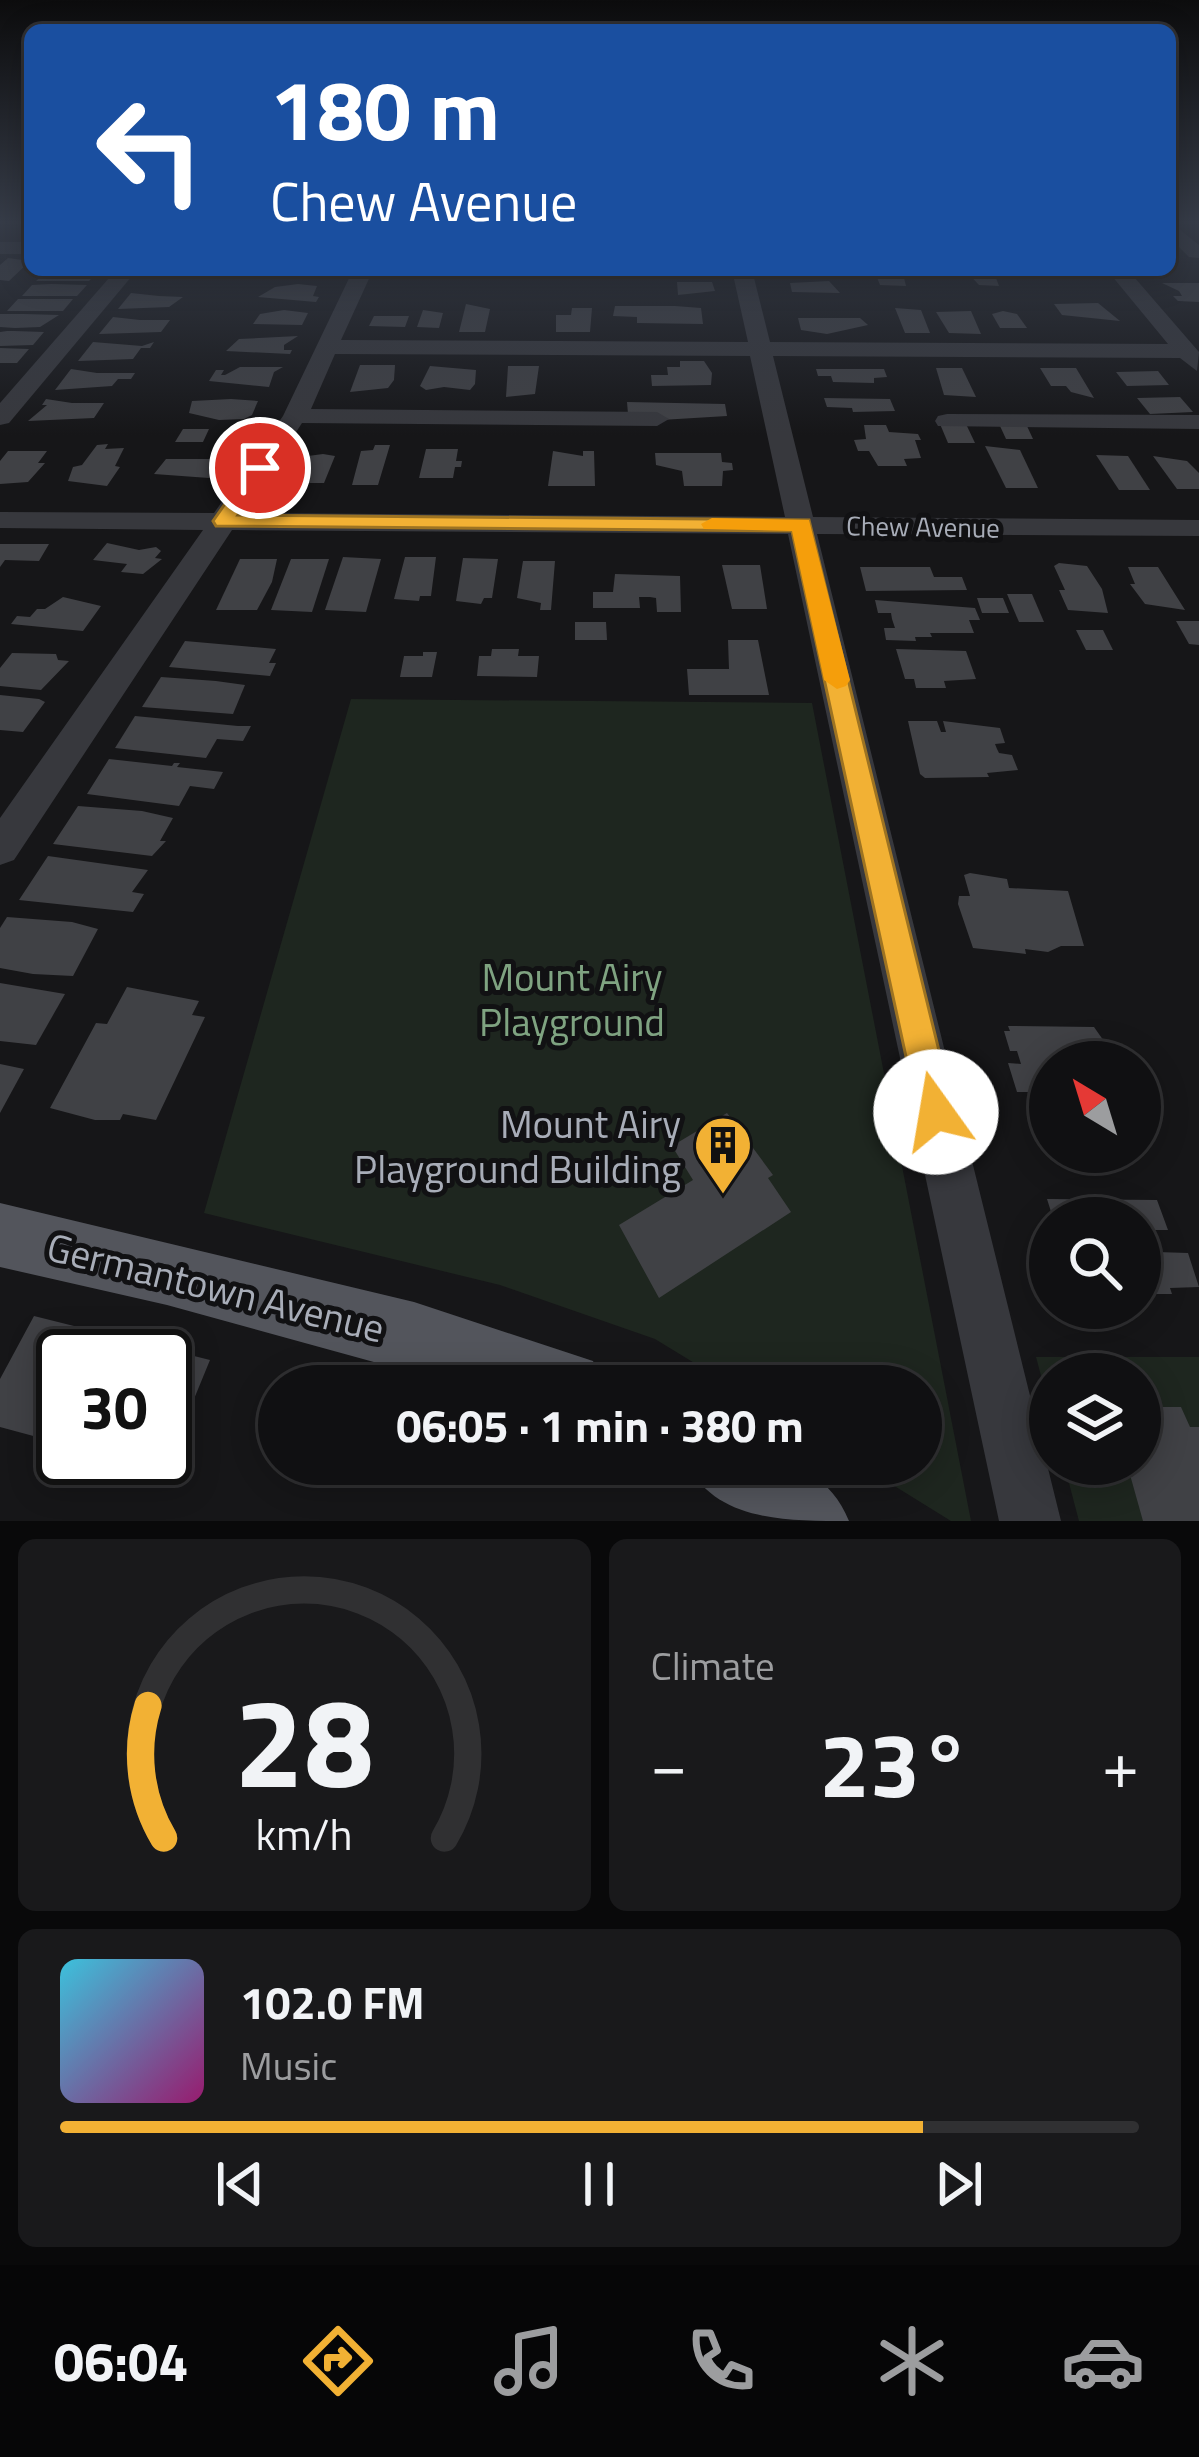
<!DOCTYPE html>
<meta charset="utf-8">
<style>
:root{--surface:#101012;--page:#19191b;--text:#f1f3f6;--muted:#9c9d9f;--line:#303032;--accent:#f2b134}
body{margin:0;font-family:"Titillium Web",sans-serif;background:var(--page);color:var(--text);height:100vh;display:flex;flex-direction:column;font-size:45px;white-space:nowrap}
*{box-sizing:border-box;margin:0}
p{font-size:39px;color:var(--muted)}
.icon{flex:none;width:66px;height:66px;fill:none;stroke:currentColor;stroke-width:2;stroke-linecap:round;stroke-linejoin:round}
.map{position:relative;height:1521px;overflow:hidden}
.side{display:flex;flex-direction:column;gap:18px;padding:18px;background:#09090a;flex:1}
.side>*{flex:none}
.top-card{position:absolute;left:24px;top:24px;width:1152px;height:252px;border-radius:18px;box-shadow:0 6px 30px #0003,0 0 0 3px var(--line);background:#1a4fa0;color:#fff;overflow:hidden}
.needle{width:78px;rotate:322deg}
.controls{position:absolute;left:1029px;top:1041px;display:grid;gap:24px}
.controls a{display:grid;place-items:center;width:132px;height:132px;border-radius:50%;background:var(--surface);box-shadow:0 6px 30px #0003,0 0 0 3px var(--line);font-size:60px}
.speed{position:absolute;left:36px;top:1329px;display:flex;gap:24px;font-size:60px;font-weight:700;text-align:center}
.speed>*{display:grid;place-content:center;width:156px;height:156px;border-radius:50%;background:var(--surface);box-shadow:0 6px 30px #0003,0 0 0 3px var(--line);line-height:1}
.speed .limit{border:6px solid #111;border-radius:18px;background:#fff;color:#111}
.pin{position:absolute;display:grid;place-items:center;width:102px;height:102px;color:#fff;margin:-51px;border:6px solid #fff;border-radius:50%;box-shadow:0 3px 12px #0007}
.me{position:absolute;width:132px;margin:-66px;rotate:347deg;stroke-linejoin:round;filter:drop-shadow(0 0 9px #0008)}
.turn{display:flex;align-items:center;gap:42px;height:252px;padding:0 48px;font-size:54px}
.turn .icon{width:156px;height:156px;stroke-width:2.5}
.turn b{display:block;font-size:84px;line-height:102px}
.big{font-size:90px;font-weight:700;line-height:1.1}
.side .card{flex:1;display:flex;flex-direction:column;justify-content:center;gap:18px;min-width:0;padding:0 42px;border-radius:18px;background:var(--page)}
.side .dial{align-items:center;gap:0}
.dial svg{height:312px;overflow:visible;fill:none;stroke:var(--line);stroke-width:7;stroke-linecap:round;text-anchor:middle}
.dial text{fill:var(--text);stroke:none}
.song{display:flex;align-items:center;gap:36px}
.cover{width:144px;height:144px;border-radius:18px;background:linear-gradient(135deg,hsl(190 70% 55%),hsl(320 70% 35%))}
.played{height:12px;border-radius:6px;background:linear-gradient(90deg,var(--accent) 80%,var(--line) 80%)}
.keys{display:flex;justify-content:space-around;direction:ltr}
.heat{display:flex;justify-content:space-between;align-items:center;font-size:66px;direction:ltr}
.side .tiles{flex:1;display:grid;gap:18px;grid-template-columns:1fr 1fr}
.card:last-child{grid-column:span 2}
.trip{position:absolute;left:258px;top:1365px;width:684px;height:120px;border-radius:60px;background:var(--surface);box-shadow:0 6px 30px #0003,0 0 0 3px var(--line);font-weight:700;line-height:120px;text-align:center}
.tab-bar{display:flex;height:192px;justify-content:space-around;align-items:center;background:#060607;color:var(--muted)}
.tab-bar .icon{width:84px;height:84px}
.tab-bar .current{color:var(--accent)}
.tab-bar b{font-size:54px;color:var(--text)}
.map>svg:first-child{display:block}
.green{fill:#1e261f}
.building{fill:#404145}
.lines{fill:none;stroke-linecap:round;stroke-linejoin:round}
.minor{fill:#37383d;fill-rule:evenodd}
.major{fill:#53555c;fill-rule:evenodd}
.route{fill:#f2b134;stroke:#9d7322;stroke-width:3}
.slow{fill:#f59e0b}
.labels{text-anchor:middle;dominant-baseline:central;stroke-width:10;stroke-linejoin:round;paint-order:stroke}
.far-street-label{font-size:27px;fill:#a8adb8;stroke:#111113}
.near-park-label{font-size:39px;fill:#7fa381;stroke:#111113}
.near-poi-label{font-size:39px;fill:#a8adb8;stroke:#111113;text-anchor:end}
.near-street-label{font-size:39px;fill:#a8adb8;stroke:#111113}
</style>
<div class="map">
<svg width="1199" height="1521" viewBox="0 0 1199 1521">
<rect width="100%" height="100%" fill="#161618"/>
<g class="green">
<path d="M351,699l461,4 159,818h-20l-92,-57h62v-78h-189l-77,-47 -155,-54 -296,-72z"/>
<path d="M1036,1357h163v164h-120l-15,-57h76v-90h-90v35z"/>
</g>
<g class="building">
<path d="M8,258l22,3 -21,20 -9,-1v-15z"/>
<path d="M874,270h36l4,8h-10l2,8 -26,-1z"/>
<path d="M965,270h38l4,8h-11l3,8 -20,-1z"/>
<path d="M47,271l10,-1 42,1 -10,10h-53z"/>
<path d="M829,281l11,12 -48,-1 -2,-9z"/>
<path d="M677,282h35l3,9 -37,4z"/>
<path d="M1162,283h37v19l-21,-1 -5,-5h9l-3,-5z"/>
<path d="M298,284l19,2 -4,10 6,1 -3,5 -58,-5 17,-10z"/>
<path d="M32,285l19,-1 36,1 -10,11h-55z"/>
<path d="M131,293l28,3 24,1 -14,10 -51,2z"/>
<path d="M18,299h55l-10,12h-56z"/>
<path d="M1098,303l22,18 -58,-6 -8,-11z"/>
<path d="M466,304l24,5 -5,23h-26z"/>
<path d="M675,306l26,2 2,16 -66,-1v-6l-24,-1 2,-10z"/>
<path d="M572,308h20l-2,24h-34v-17h15z"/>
<path d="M895,308l26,2 9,23h-25z"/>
<path d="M284,310l24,3 -6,12 -49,-1 7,-10z"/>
<path d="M423,310l20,3 -4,15 -22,-1z"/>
<path d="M971,311l10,23 -32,-1 -13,-21z"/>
<path d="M1003,311l14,3 10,14h-27l-8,-14z"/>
<path d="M0,314h24l35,1 -19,12 -25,1 -15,-1z"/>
<path d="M374,316h35l-4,11 -36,-1z"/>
<path d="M113,317l27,3h30l-9,12 -62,2z"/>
<path d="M798,318h62l8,7 -41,9 -26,-4z"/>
<path d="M7,331h7l30,1 -11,13 -33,1v-14z"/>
<path d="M298,336l-14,9v5h8l-2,4 -64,-3 13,-12z"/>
<path d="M93,342l49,4 12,-4 -4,6h-9l-8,11 -55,2z"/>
<path d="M0,348l29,1 -12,14h-17z"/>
<path d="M680,361h24l8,12 -1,12 -59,1 -1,-11h17l-1,-8h13z"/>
<path d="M360,365h35l-1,15 -6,8 -38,4z"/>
<path d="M430,366l46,4 -1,14 -5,6 -26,-3 -18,3 -6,-4z"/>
<path d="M508,366h31l-4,28 -29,3z"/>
<path d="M240,367h43l-9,5 -5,15 -60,-6 7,-11h8l-3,5h4z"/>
<path d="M936,368h26l14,29 -32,-2z"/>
<path d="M1040,368h36l18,30 -23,-6 -5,-6h-15z"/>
<path d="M71,369l26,4h38l-4,6h-13l-6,7 -57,4z"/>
<path d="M816,369h68l3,8 -13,1v5l-41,-1 -2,-6h-13z"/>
<path d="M1158,371l11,14 -42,1 -11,-14z"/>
<path d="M1180,397l13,15 -43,2 -13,-16z"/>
<path d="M824,398l66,1 5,12 -42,1 -1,-4 -25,-1z"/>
<path d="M46,399l26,4h32l-10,15 -66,3 19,-16h-5z"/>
<path d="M231,399l27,2 -6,14 -8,4 -25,1 -30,-7 3,-12z"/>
<path d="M627,402l98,2 2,12 -66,4 -33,-6z"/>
<path d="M940,424h26l9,19h-27z"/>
<path d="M864,425h22l3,7 29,2 3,6h-6l6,18 -17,1 3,7h-29l-9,-15h-11l-4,-11 12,-1z"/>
<path d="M1000,426h27l6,13h-27z"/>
<path d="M183,429h26l-6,13h-28z"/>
<path d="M108,444l-3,5 19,-1 -9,18 5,1 -13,19 -39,-5 5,-14 9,-2 15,-20z"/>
<path d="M375,445h15l-12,40h-26l9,-34 12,-1z"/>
<path d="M985,446l35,4 18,38h-32z"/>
<path d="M426,449h32l-2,12h6l-1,6h-6l-2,11h-34z"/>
<path d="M8,451h39l-9,12h7l-17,19 -28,2v-23z"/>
<path d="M553,451l30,5v-5h11l1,35h-47z"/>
<path d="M216,453h16l-6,12h-9l-3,4 5,4 -10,5 -55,-4 12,-15h47z"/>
<path d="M655,453h66l1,9 10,1 1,7 -10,1 -1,15h-38l-2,-15 -26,-6z"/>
<path d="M323,454l12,2 -11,27h-25l9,-27z"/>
<path d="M1096,455l32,1 22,34h-31z"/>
<path d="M1153,456l34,5 12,12v16h-22z"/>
<path d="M107,543l32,7 17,-3 5,4 -6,7 7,1 -19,15 -22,-2 6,-8 -34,-4z"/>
<path d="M0,544h49l-10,17 -34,-1 -5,7z"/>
<path d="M343,557l38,2 -15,53 -41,-2z"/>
<path d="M405,557h31l-5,39h-11l-1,5 -25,-2z"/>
<path d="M463,558l35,1 -6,39h-8l-3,6 -25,-3z"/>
<path d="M240,559h37l-5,23 -15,28h-41z"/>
<path d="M291,559h38l-17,53 -41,-2z"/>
<path d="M523,561h32l-4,49h-11l1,-7 -24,-5z"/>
<path d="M1059,563l28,3 15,23 6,24 -40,-3 -9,-20h6l-11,-24z"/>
<path d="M722,565h38l7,44h-35z"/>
<path d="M860,567h70l4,10h28l5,13 -101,1z"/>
<path d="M1128,567h30l27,43 -40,-6 -15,-20h5z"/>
<path d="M615,574l65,2 1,36h-24l-1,-14 -6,-1h-11l1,11h-47v-16h20z"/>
<path d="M1007,594h25l12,28h-25z"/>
<path d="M63,597l38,9 -18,25 -72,-7 6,-8 13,1 7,-8h8z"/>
<path d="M977,598h26l6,15h-27z"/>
<path d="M875,600l100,8 5,12h-11l5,13h-44l2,4h-17l1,4 -30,-1 -2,-12h11l-3,-9 -1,-6h-13z"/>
<path d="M1176,621h23v24l-10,-1z"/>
<path d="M575,622h31l1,18h-32z"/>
<path d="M1076,630h27l10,20h-27z"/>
<path d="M728,640h30l11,55h-80l-2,-26h42z"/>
<path d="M185,641l91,8 -7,14h7l-6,13 -101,-9z"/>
<path d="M492,649h27l-1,7h21l-2,21 -60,-1 2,-20h12z"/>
<path d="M896,649l70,2 10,28 -32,2 2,7h-30l-2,-9h-9z"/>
<path d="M423,652h14l-5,25h-32l4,-21h19z"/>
<path d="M12,653l44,1 2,6 11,1 -28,29 -41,-4v-18z"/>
<path d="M161,677l55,4 29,4 -12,29 -91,-7z"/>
<path d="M0,695l39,4 6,3 -22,30 -23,-2z"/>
<path d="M135,716l103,10h13l-8,15 -26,-2 -11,19 -91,-10z"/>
<path d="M908,721h29l4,11h5l-3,-11 57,7 5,15 -10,1 2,5 2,4 13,2 6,15 -31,3 2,4 -64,1 -5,-4z"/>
<path d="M109,759l63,7 2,-3h6l-3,4 46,5 -9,17 -24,-3 -11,20 -92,-12z"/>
<path d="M78,806l64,5 31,7 -13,23h6l-14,15 -99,-12z"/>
<path d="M48,856l100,14 -16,22 12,2 -11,18 -114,-12z"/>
<path d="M970,873l37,6 2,9 59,3 16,55h-23l-13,6 -23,-3 1,5 -53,-6 -15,-44 1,-8h11l-6,-21z"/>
<path d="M7,917l65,5 26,7 -25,47 -40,-2 -33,-6v-40z"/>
<path d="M0,983l65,11 -29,51 -36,-4z"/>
<path d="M127,987l72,14 -7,14 13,2 -49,103 -33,-6 -3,6h-25l-45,-12 46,-85 11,1z"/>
<path d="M1008,1026l86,1 12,17 -4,6h-18l4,12h-38v30h-33l-9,-29 13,1 -4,-13h-7l-6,-20h6z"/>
<path d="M0,1064l24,5 -24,44z"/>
<path d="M727,1113l46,62 -5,3 23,34 -132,86 -40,-73 74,-45 -21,-34z"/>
<path d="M1047,1199l110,1 11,30h-19l8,22 31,1 11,34 -29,1 2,6h-32v-76h-87z"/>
<path d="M34,1316l176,44 -46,112 -45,-13 46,-1v-102h-102v88l-63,-17v-48z"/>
<path d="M1140,1407h41l9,20h9v94h-56l-16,-57h13z"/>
</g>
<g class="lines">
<g class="minor">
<path d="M1170,222l29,23v13l-10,-1 -19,-19z"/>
<rect x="0" y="242" width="30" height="12"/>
<path d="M116,270h21l-128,153 -9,2v-22z"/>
<path d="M353,270h20l-32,70 407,2 -16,-72h20l18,72 398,2 -61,-74h21l71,82 -2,19 -17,-13 -407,-2 40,161 386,3v16l-382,-2 244,987h-62l-211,-987 -556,-4 -218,330 -14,5v-47l203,-288 -203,-2v-16l214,1 69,-97zM335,354l415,2 35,161 -542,-4 59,-90 355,3 12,-7 -12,-7 -346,-3z"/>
<path d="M947,414l252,1v14l-261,-3 -3,-5 3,-5z"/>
</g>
<g class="major">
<path d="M0,1203l414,99 179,59 10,25h-142l-294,-81 -167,-38z"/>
<path d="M687,1464c66,0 132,-16 162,57 -65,0 -132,0 -162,-57z"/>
</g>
</g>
<linearGradient id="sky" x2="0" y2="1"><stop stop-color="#0c0c0d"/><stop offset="0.51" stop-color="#363c48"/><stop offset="1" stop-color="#363c48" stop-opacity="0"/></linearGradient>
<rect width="1199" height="435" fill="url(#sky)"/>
<path class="route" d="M260,462l10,6 -32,47 571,5 145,592 -5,13 -13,5 -13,-5 -5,-13 -126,-581 -576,-5 -3,-5 40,-57z"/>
<path class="slow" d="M712,518l97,2 41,160 -4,6 -9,3 -13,-9 -32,-149 -88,-2 -3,-5z"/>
<defs>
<g id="building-pin" transform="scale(3)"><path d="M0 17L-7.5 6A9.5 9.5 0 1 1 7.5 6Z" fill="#f2b134" stroke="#111113"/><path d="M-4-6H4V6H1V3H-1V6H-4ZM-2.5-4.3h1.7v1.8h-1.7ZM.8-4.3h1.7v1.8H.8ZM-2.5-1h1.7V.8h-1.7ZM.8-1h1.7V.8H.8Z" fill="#111"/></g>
</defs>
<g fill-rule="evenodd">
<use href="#building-pin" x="723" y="1145"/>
</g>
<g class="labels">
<g class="far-street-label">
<text transform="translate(923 526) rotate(1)">Chew Avenue</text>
</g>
<g class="near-park-label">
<text x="572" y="976">Mount Airy<tspan x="572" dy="45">Playground</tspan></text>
</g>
<g class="near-poi-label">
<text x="681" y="1123">Mount Airy<tspan x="681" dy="45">Playground Building</tspan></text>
</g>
<g class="near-street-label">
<text transform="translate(216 1287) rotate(14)">Germantown Avenue</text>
</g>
</g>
</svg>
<div class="controls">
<a><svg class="needle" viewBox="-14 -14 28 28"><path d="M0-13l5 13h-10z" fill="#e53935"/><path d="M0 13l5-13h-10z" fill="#9c9d9f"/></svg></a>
<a><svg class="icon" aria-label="search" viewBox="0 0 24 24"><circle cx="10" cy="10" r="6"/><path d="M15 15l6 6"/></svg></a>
<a><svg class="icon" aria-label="layers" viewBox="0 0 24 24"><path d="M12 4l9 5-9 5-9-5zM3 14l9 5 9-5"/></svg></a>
</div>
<div class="speed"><div class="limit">30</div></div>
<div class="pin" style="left:260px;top:468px;background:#d93025"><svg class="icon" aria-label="arrive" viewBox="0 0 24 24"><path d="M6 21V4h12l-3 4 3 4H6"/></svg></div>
<svg class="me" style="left:936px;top:1112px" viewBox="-20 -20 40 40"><circle r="19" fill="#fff"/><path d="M0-13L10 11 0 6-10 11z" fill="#f2b134"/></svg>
<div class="trip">06:05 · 1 min · 380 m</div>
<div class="top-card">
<div class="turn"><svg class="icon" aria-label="left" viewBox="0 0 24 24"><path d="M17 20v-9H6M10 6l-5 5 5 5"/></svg><div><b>180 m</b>Chew Avenue</div></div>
</div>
</div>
<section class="side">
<div class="tiles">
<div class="card dial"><svg viewBox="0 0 100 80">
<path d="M14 69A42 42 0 1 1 86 69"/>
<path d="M14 69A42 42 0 0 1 10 35" stroke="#f2b134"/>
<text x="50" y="56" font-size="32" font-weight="700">28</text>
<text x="50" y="72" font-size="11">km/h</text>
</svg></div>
<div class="card"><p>Climate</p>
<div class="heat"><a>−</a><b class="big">23°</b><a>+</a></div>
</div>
<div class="card">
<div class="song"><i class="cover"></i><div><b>102.0 FM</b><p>Music</p></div></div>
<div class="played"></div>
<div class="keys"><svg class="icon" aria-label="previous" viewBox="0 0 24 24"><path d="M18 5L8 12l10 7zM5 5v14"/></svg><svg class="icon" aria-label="pause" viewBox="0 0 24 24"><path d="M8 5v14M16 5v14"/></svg><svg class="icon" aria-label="next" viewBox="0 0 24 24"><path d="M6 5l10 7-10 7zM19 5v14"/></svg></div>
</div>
</div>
</section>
<nav class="tab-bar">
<b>06:04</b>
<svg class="icon current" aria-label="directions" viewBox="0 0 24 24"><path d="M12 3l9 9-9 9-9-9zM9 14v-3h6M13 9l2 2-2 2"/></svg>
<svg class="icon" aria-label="music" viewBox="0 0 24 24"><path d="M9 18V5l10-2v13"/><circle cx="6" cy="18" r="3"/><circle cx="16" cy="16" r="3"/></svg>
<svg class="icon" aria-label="phone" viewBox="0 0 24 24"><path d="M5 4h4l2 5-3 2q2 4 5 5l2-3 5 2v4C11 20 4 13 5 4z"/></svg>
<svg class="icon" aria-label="climate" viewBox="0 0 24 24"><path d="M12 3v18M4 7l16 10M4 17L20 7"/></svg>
<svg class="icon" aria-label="car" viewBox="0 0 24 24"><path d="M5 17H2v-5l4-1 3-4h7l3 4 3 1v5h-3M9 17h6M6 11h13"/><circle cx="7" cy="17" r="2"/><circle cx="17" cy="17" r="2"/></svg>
</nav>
